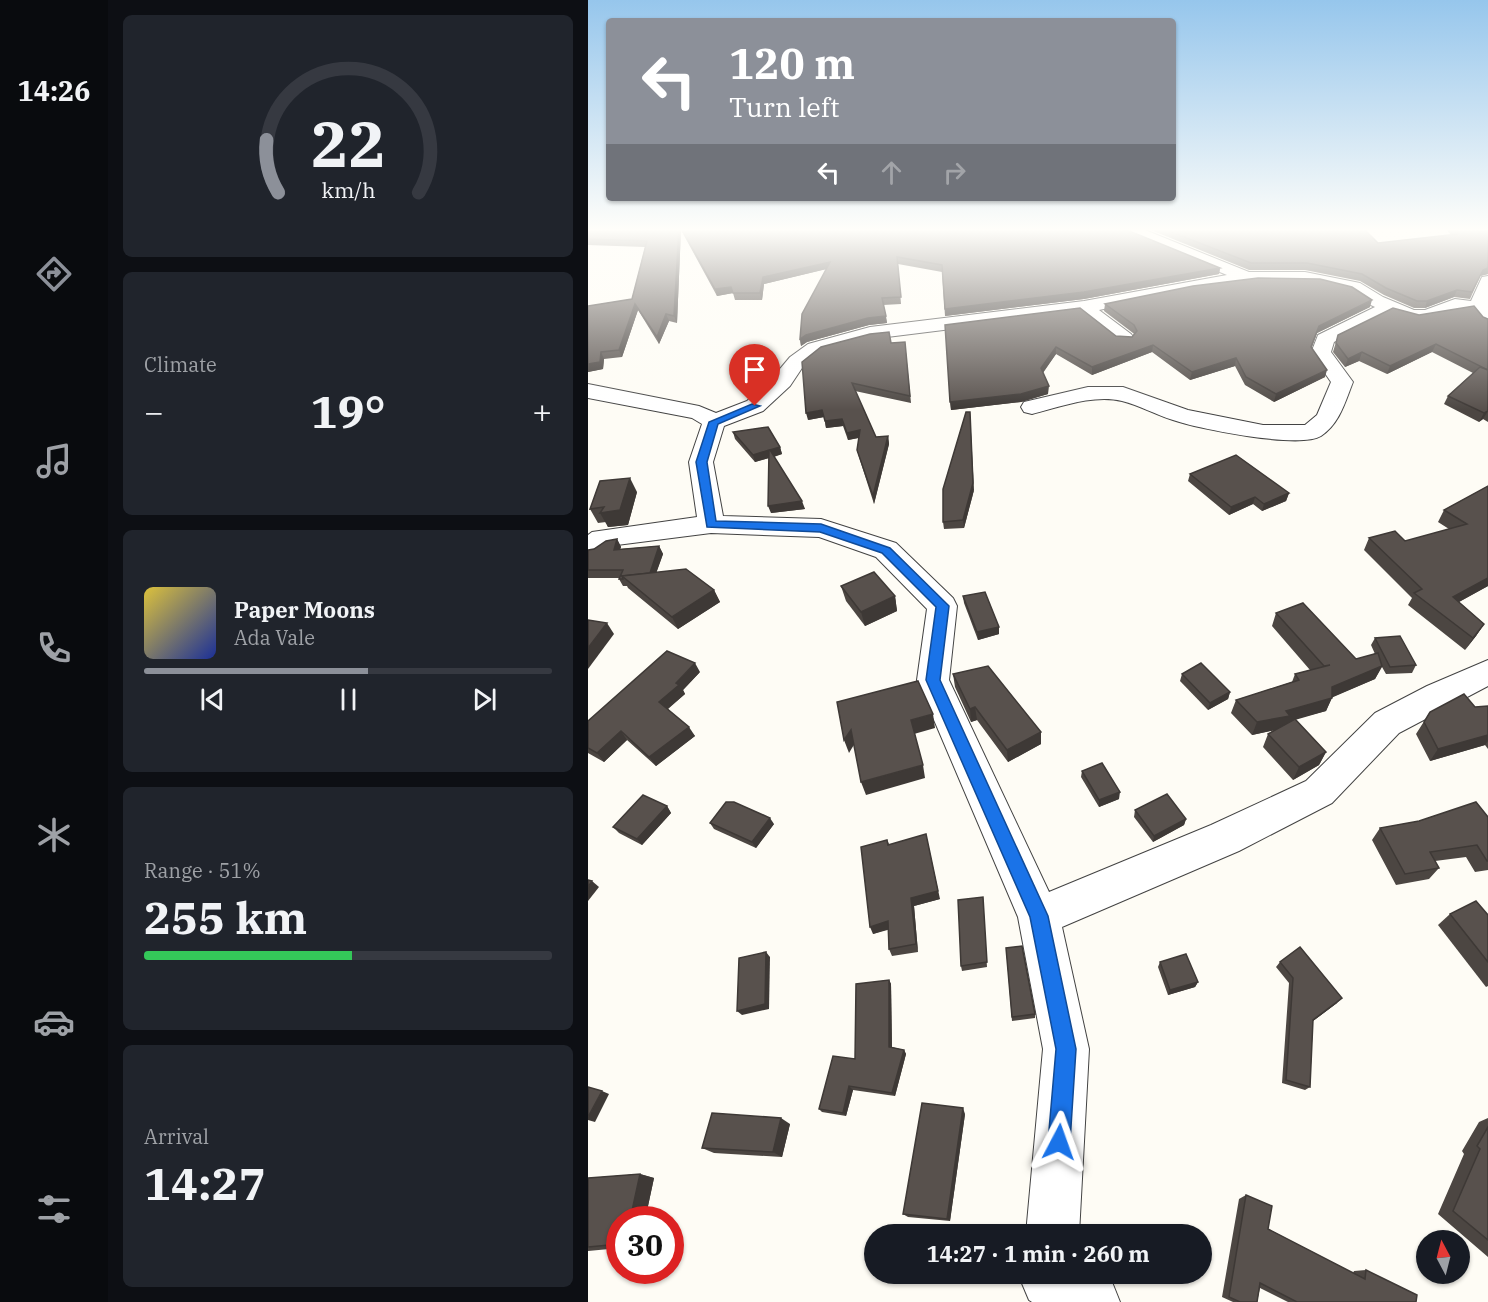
<!DOCTYPE html>
<meta charset="utf-8">
<style>
:root{--surface:#171b24;--page:#20242c;--text:#f1f3f6;--muted:#9ea1a6;--line:#363941;--accent:#8c9099}
body{margin:0;font-family:"IBM Plex Serif",serif;background:var(--page);color:var(--text);height:100vh;display:flex;flex-direction:column;font-size:22px;white-space:nowrap}
*{box-sizing:border-box;margin:0}
p{font-size:20px;color:var(--muted)}
.icon{flex:none;width:33px;height:33px;fill:none;stroke:currentColor;stroke-width:2;stroke-linecap:round;stroke-linejoin:round}
.map{position:relative;flex:1;overflow:hidden}
.sheet{display:flex;flex-direction:column;gap:15px;padding:15px;background:#0d0f14;width:480px}
.sheet>*{flex:none}
.guide{position:absolute;left:18px;top:18px;width:570px;height:183px;border-radius:6px;box-shadow:0 2px 4px #0004;background:#8c9099;color:#fff;overflow:hidden}
.needle{width:39px;rotate:353deg}
.controls{position:absolute;left:828px;top:1230px;display:grid;gap:12px}
.controls a{display:grid;place-items:center;width:54px;height:54px;border-radius:50%;background:var(--surface);box-shadow:0 2px 4px #0004;font-size:30px}
.speed{position:absolute;left:18px;top:1206px;display:flex;gap:12px;font-size:30px;font-weight:700;text-align:center}
.speed>*{display:grid;place-content:center;width:78px;height:78px;border-radius:50%;background:var(--surface);box-shadow:0 2px 4px #0004;line-height:1}
.speed .limit{border:9px solid #d22;background:#fff;color:#111}
.pin{position:absolute;display:grid;place-items:center;width:51px;height:51px;color:#fff;margin:-62px -26px;border-radius:50% 50% 50% 0;rotate:-45deg;box-shadow:0 0 6px #0007}
.pin .icon{rotate:45deg}
.me{position:absolute;width:66px;margin:-33px;rotate:4deg;stroke-linejoin:round;filter:drop-shadow(0 0 4px #0008)}
.turn{display:flex;align-items:center;gap:21px;height:126px;padding:0 24px;font-size:27px}
.turn .icon{width:78px;height:78px;stroke-width:2.5}
.turn b{display:block;font-size:42px;line-height:51px}
.lanes{display:flex;align-items:center;height:57px;padding:0 24px;background:#0003;justify-content:center;gap:30px;direction:ltr}
.lanes .off{opacity:.35}
.big{font-size:45px;font-weight:700;line-height:1.1}
.sheet .card{flex:1;display:flex;flex-direction:column;justify-content:center;gap:9px;min-width:0;padding:0 21px;border-radius:9px;background:var(--page)}
.sheet .dial{align-items:center;gap:0}
.dial svg{height:156px;overflow:visible;fill:none;stroke:var(--line);stroke-width:7;stroke-linecap:round;text-anchor:middle}
.dial text{fill:var(--text);stroke:none}
.song{display:flex;align-items:center;gap:18px}
.cover{width:72px;height:72px;border-radius:9px;background:linear-gradient(135deg,hsl(50 70% 55%),hsl(230 70% 35%))}
.played{height:6px;border-radius:3px;background:linear-gradient(90deg,var(--accent) 55%,var(--line) 55%)}
.keys{display:flex;justify-content:space-around;direction:ltr}
.heat{display:flex;justify-content:space-between;align-items:center;font-size:33px;direction:ltr}
.charge{height:9px;border-radius:4px;background:linear-gradient(90deg,#34c759 51%,var(--line) 0)}
.trip{position:absolute;left:276px;top:1224px;width:348px;height:60px;border-radius:30px;background:var(--surface);box-shadow:0 2px 4px #0004;font-weight:700;line-height:60px;text-align:center}
main{display:flex;flex:1;min-height:0}
.menu{display:flex;flex-direction:column;width:108px;justify-content:space-around;align-items:center;background:#090b0e;color:var(--muted)}
.menu .icon{width:42px;height:42px}
.menu .active{color:var(--accent)}
.menu b{font-size:27px;color:var(--text)}
.map>svg:first-child{display:block}
.lines{fill:none;stroke-linecap:round;stroke-linejoin:round}
.minor-casing{stroke:#434343;stroke-width:2}
.minor{fill:#fff;fill-rule:evenodd}
.wall{fill:#4c4642}
.shaded-wall{fill:#3e3936}
.building{fill:#58514d;stroke:#3e3936;stroke-width:1.5}
.route{fill:#1a73e8;stroke:#114b97;stroke-width:1.5}
</style>
<main>
<nav class="menu">
<b>14:26</b>
<svg class="icon active" aria-label="directions" viewBox="0 0 24 24"><path d="M12 3l9 9-9 9-9-9zM9 14v-3h6M13 9l2 2-2 2"/></svg>
<svg class="icon" aria-label="music" viewBox="0 0 24 24"><path d="M9 18V5l10-2v13"/><circle cx="6" cy="18" r="3"/><circle cx="16" cy="16" r="3"/></svg>
<svg class="icon" aria-label="phone" viewBox="0 0 24 24"><path d="M5 4h4l2 5-3 2q2 4 5 5l2-3 5 2v4C11 20 4 13 5 4z"/></svg>
<svg class="icon" aria-label="climate" viewBox="0 0 24 24"><path d="M12 3v18M4 7l16 10M4 17L20 7"/></svg>
<svg class="icon" aria-label="car" viewBox="0 0 24 24"><path d="M5 17H2v-5l4-1 3-4h7l3 4 3 1v5h-3M9 17h6M6 11h13"/><circle cx="7" cy="17" r="2"/><circle cx="17" cy="17" r="2"/></svg>
<svg class="icon" aria-label="filters" viewBox="0 0 24 24"><path d="M4 7h16M4 17h16"/><circle cx="9" cy="7" r="2"/><circle cx="15" cy="17" r="2"/></svg>
</nav>
<section class="sheet">
<div class="card dial"><svg viewBox="0 0 100 80">
<path d="M14 69A42 42 0 1 1 86 69"/>
<path d="M14 69A42 42 0 0 1 8 42" stroke="#8c9099"/>
<text x="50" y="56" font-size="32" font-weight="700">22</text>
<text x="50" y="72" font-size="11">km/h</text>
</svg></div>
<div class="card"><p>Climate</p>
<div class="heat"><a>−</a><b class="big">19°</b><a>+</a></div>
</div>
<div class="card">
<div class="song"><i class="cover"></i><div><b>Paper Moons</b><p>Ada Vale</p></div></div>
<div class="played"></div>
<div class="keys"><svg class="icon" aria-label="previous" viewBox="0 0 24 24"><path d="M18 5L8 12l10 7zM5 5v14"/></svg><svg class="icon" aria-label="pause" viewBox="0 0 24 24"><path d="M8 5v14M16 5v14"/></svg><svg class="icon" aria-label="next" viewBox="0 0 24 24"><path d="M6 5l10 7-10 7zM19 5v14"/></svg></div>
</div>
<div class="card"><p>Range · 51%</p><b class="big">255 km</b><div class="charge"></div></div>
<div class="card"><p>Arrival</p><b class="big">14:27</b></div>
</section>
<div class="map">
<svg width="900" height="1302" viewBox="0 0 900 1302">
<rect width="100%" height="100%" fill="#fefcf5"/>
<g class="lines">
<g class="minor-casing">
<g id="minor">
<path d="M530,228h22l109,44h56l55,11 23,14 31,13h11l30,-11 16,2 11,-24 6,-1v50l-7,-2 -9,-12c-35,-3 -40,20 -82,2l-56,28 -3,10 22,30c-8,20 -13,41 -32,54 -21,13 -123,-7 -148,-16 -17,-5 -34,-15 -51,-19 -29,-7 -62,6 -90,13l-8,-2 -3,-5 3,-5 64,-15h35l65,23 75,15h42l12,-10 14,-33 -20,-29 7,-18 57,-28c-10,-4 -18,-13 -28,-16 -73,-25 -173,5 -248,19l32,24 3,4 -3,4h-14l-37,-29 -209,26 -49,13 -18,13 -14,21 -27,25 -39,15 -11,36 10,54 98,3 75,24 57,55 4,8 -8,74 100,212 162,-67 95,-44 69,-68 52,-27 61,-26v26l-89,47 -67,70 -93,48 -177,76 27,122 -10,185h-53l17,-185 -25,-132 -101,-237 10,-71 -51,-52 -57,-20 -108,-4 -102,13 -11,8 -10,3v-22l4,-3 105,-15 -8,-55 13,-38 -10,-6 -104,-20v-14l111,22 17,7 31,-12 27,-25 16,-19 18,-13 62,-17 214,-26 143,-26 -107,-44z"/>
<path d="M434,1274h71l19,8 8,20h-88l-3,-2 -8,-19z"/>
</g>
</g>
<use href="#minor" class="minor"/>
</g>
<g class="wall">
<path d="M0,228h534l98,40 -1,6 -135,25 -139,17 -3,-44 -44,-8 3,40 -18,1 4,18 -18,2 -62,17 -6,4 -1,-7 26,-70 -62,15 -2,16h-27l-2,-7 -16,3 -36,-66 -4,93 -8,-2 -10,23 -21,-34 -16,47 -18,2 -1,10 -15,3v-66l44,-7 13,-52 -57,-2z"/>
<path d="M558,228h217l15,15 73,-8 -6,-7h43v46l-8,2 -10,23 -16,-2 -29,11h-11l-30,-13 -24,-14 -55,-11h-56z"/>
<path d="M517,304l265,3 -53,26 -5,14 13,30 -51,25 -29,-17 -10,-19 -45,14 -38,-28 -60,23 -36,-21 -13,19 5,21 -27,8 -70,8 -6,-85 187,12 2,-3 -1,-1 -29,-22z"/>
<path d="M831,315l64,2 5,2v103l-5,-3 -4,3 -35,-18 4,-8 25,-23 -41,-21 -45,22 -28,-13 -14,6 -12,-15 5,-17z"/>
<path d="M317,342l6,61 -56,-12 21,46 12,-1 1,8 -15,60 -15,-47 -2,-7 2,-12 -11,2 -5,-14 -17,2 -2,-11 -16,3 83,-77z"/>
<path d="M145,432l47,15 2,7 -8,3 31,52 -34,4 -2,-55 -14,4 -20,-23z"/>
<path d="M602,474l99,19 -3,8 -24,10 -9,-7 -24,11 -41,-34z"/>
<path d="M900,486v100l-29,16 25,22 -8,12 -11,14 -57,-45 4,-7 -48,-48 5,-12 36,3 44,-12 -11,-7 6,-12z"/>
<path d="M386,490l-10,38 -20,1 -1,-7z"/>
<path d="M49,492l-9,33 -20,2 -2,-5 -8,1 -8,-14z"/>
<path d="M29,539l4,8 -1,2 39,-3 4,8 -7,19 58,17 6,12 -42,27 -50,-41 -1,-2h-4l-4,-7v-1h-31v-28l6,-1z"/>
<path d="M253,586l54,10 2,15 -32,15 -19,-25z"/>
<path d="M375,596l36,31v7l-21,6 -14,-37z"/>
<path d="M688,613l80,46 19,-5 -4,-9 4,-7 41,27 -4,8 -26,1 -4,-7 -7,12 -43,18 -6,14 -31,8 31,33 -7,13 -26,15 -30,-33 5,-13 6,-4 -22,5 -21,-22 5,-13 56,-18 3,-8 15,-4 -38,-44z"/>
<path d="M112,672l-17,18 2,4 -17,15 27,27 -39,30 -29,-26 -23,22 -16,-9v-32z"/>
<path d="M365,674l88,58v12l-33,18 -31,-42 -6,2 -16,-35z"/>
<path d="M594,674l48,18 -2,7 -20,11 -28,-29z"/>
<path d="M900,706v43l-3,-4 -55,16 -14,-27 14,-22z"/>
<path d="M494,771l37,28 -20,8 -18,-30z"/>
<path d="M79,806l4,7 -29,32 -23,-12 -6,-6z"/>
<path d="M547,810l51,9 -2,6 -31,17 -19,-25z"/>
<path d="M900,817v53l-13,2 -9,-15 -31,4 4,7 -10,11 -33,6 -24,-45 8,-12z"/>
<path d="M122,823l64,1 -18,24 -42,-19z"/>
<path d="M299,840l2,4 51,55 -26,7 4,46 -26,4 -3,-7 -1,-20 -15,5z"/>
<path d="M395,897l4,70 -25,4 -1,-5z"/>
<path d="M862,914l38,1v71l-2,1 -48,-62z"/>
<path d="M418,948l29,66v4l-23,3z"/>
<path d="M572,962l38,20 -3,5 -27,8 -10,-28z"/>
<path d="M692,962l57,41 -24,18 -3,66 -5,3 -23,-7 7,-100 -13,-16z"/>
<path d="M301,980l2,4 1,63 12,3 2,4 -11,42 -42,-6 -7,26 -24,-4 -3,-3 36,-50z"/>
<path d="M377,1114l-15,107 -42,-4 -5,-3z"/>
<path d="M900,1118v139l-50,-43 26,-60 -2,-3 17,-29z"/>
<path d="M202,1124l-8,33 -68,-4 -12,-5z"/>
<path d="M52,1174l14,4 -9,42h-25v28l-32,3v-73z"/>
<path d="M658,1195l22,34 85,44 1,-2 12,-1 50,32h-128l-28,-14 -3,14h-24l-11,-5 17,-98z"/>
</g>
<g class="shaded-wall">
<path d="M91,228h1l1,2 -4,93 -3,-7z"/>
<path d="M242,262l1,6 -67,16 -2,16 -2,-7 3,-16z"/>
<path d="M632,268l-1,6 -135,25 -139,17v-7z"/>
<path d="M900,268v6l-8,2 -10,23 13,-29z"/>
<path d="M143,287l2,6 -16,3 -2,-7z"/>
<path d="M869,290l-3,7 -29,11 2,-7z"/>
<path d="M784,300l-2,7 -53,26 -8,21 10,-28z"/>
<path d="M47,304l3,6 -16,47 -3,-7z"/>
<path d="M78,314l3,7 -10,23 -2,-7z"/>
<path d="M298,316l1,7 -18,2 -62,17 -6,4 -1,-7 6,-4 62,-17z"/>
<path d="M848,344l-4,8 -45,22 3,-8z"/>
<path d="M565,345l-1,7 -60,23v-8z"/>
<path d="M468,347v7l-15,21v-7z"/>
<path d="M13,352l3,7 -1,10 -15,3v-8z"/>
<path d="M774,352l-3,9 -14,6 3,-8z"/>
<path d="M648,358l-1,8 -45,14 2,-8z"/>
<path d="M739,370l-2,7 -51,25 2,-8z"/>
<path d="M461,386l-1,8 -27,8 -70,8 -1,-8z"/>
<path d="M234,410l2,7 -16,3 -2,-7z"/>
<path d="M900,411l-5,8 -4,3 5,-9z"/>
<path d="M382,412l4,78 -10,38 -1,-8z"/>
<path d="M254,419l1,7 -17,2 -1,-7z"/>
<path d="M272,430l2,7 -14,3 -1,-7z"/>
<path d="M300,436l1,8 -15,60 -1,-8z"/>
<path d="M192,447l2,7 -10,3 -2,-7z"/>
<path d="M181,450l3,7 -17,5 -2,-7z"/>
<path d="M42,478l7,14 -9,33 -20,2 -8,-14z"/>
<path d="M701,493l-3,8 -24,10 2,-7z"/>
<path d="M667,497l-2,7 -24,11 2,-8z"/>
<path d="M214,501l3,8 -34,4 -3,-7z"/>
<path d="M29,539l4,8 -3,10 -4,-7z"/>
<path d="M71,546l4,8 -11,31 -4,-8z"/>
<path d="M900,578v8l-42,23 7,-12z"/>
<path d="M126,590l6,12 -42,27 -6,-12z"/>
<path d="M307,596l2,15 -32,15 -4,-14z"/>
<path d="M19,623l7,11 -26,35v-21z"/>
<path d="M896,624l-8,12 -11,14 8,-12z"/>
<path d="M411,627v7l-21,6 -1,-8z"/>
<path d="M107,663l5,9 -17,18 2,4 -20,17 -6,-9 17,-19z"/>
<path d="M794,666l-7,13 -44,19h1l-6,13 -38,11 -3,6 -33,7 5,-13 29,-11 46,-24z"/>
<path d="M642,692l-2,7 -20,11 2,-7z"/>
<path d="M387,707l2,13 -6,2 -1,-13z"/>
<path d="M345,714l2,14 -21,6 -3,-14z"/>
<path d="M101,727l6,9 -39,30 -7,-9z"/>
<path d="M263,730l4,13 -6,10 -5,-13z"/>
<path d="M33,731l6,9 -23,22 -7,-9z"/>
<path d="M453,732v12l-33,18 -1,-12z"/>
<path d="M900,735v6l-3,4 -55,16 8,-12z"/>
<path d="M738,752l-7,13 -26,15 6,-13z"/>
<path d="M335,765l2,13 -59,17 -5,-13z"/>
<path d="M532,792l-1,7 -20,8v-7z"/>
<path d="M79,806l4,7 -29,32 -5,-6z"/>
<path d="M182,818l4,6 -18,24 -4,-6z"/>
<path d="M598,819l-2,6 -31,17 1,-6z"/>
<path d="M338,834l14,65 -26,7 4,46 -2,-8 -5,-46z"/>
<path d="M4,881l7,6 -11,14v-14z"/>
<path d="M300,921l3,8 -18,5 -3,-7z"/>
<path d="M178,952l4,5 -1,52 -27,6 -5,-4z"/>
<path d="M301,980l2,4 1,67 -3,-4z"/>
<path d="M610,982l-3,5 -27,8 2,-5z"/>
<path d="M754,998l-5,5 -28,21 4,-4z"/>
<path d="M316,1050l2,4 -11,42 -3,-3z"/>
<path d="M261,1086l4,4 -7,26 -3,-3z"/>
<path d="M14,1091l7,3 -14,28 -7,-2v-3z"/>
<path d="M375,1108l2,6 -15,107 -3,-2z"/>
<path d="M193,1118l9,6 -8,33 -9,-5z"/>
<path d="M52,1174l14,4 -9,42h-15z"/>
</g>
<g class="building">
<path d="M0,228h91l-5,88 -8,-2 -9,23 -22,-33 -16,46 -18,2 -1,10 -12,2v-58l44,-7 15,-58 -59,-2z"/>
<path d="M93,228h441l98,40 -136,24 -139,17 -3,-44 -45,-8 4,40 -19,1 4,18 -18,2 -62,17 -6,4 2,-25 28,-52 -67,15 -3,16h-27l-2,-6 -16,2z"/>
<path d="M573,228h202l15,15 80,-9 -6,-6h36v40l-5,2 -11,22 -15,-2 -30,11h-10l-31,-13 -24,-14 -55,-11h-56z"/>
<path d="M670,278l62,1 32,8 20,13 -53,26 -8,21 16,23 -51,24 -30,-17 -10,-19 -44,14 -39,-27 -61,22 -36,-20 -15,21 8,18 -28,8 -71,8 -5,-77 135,-17 36,28 16,1 5,-6 -3,-6 -29,-21 88,-18z"/>
<path d="M886,306l9,11 5,2v51l-52,-26 -46,22 -28,-14 -14,7 -12,-16 2,-8 55,-27 26,7z"/>
<path d="M301,332l2,11 14,-1 5,54 -58,-13 24,54 12,-1 -15,60 -16,-46 3,-20 -13,3 -5,-14 -17,2 -3,-11 -16,3 -4,-51 19,-15 49,-13z"/>
<path d="M892,367l8,3v41l-4,2 -36,-17z"/>
<path d="M378,412h4l3,71 -10,37 -20,2v-33z"/>
<path d="M180,427l12,20 -10,3 32,51 -34,5 1,-56 -16,5 -20,-23z"/>
<path d="M648,455l53,38 -25,11 -9,-7 -24,10 -41,-33z"/>
<path d="M42,478l-10,32 -20,3 4,-6 -14,2 10,-28z"/>
<path d="M900,486v92l-35,19 31,27 -11,14 -59,-45 8,-4 -53,-51 26,-7 10,10 62,-17 -23,-14z"/>
<path d="M29,539l-3,11 45,-4 -9,27 -28,3 1,3h-4l4,-9h-35v-20l6,-1 12,-8z"/>
<path d="M98,569l28,21 -42,27 -50,-41z"/>
<path d="M286,572l21,24 -34,16 -20,-26z"/>
<path d="M397,592l14,35 -22,5 -14,-36z"/>
<path d="M715,603l53,56 22,-6 4,13 -50,21v11l-46,13 4,5 -33,6 -21,-22 63,-20 -4,-6 35,-9 -6,1 -48,-53z"/>
<path d="M0,620l19,3 -19,25z"/>
<path d="M812,636l16,29 -26,2 -15,-29z"/>
<path d="M79,651l28,12 -19,20 3,2 -20,17 30,25 -40,30 -28,-26 -24,22 -9,-5v-27z"/>
<path d="M613,663l29,29 -20,11 -28,-29z"/>
<path d="M400,666l53,66 -34,18 -32,-43 -5,2 -17,-35z"/>
<path d="M330,681l15,33 -22,6 12,45 -62,17 -10,-52 -7,10 -7,-38z"/>
<path d="M876,694l11,13 13,-1v29l-50,14 -14,-27 6,-10z"/>
<path d="M707,719l31,33 -27,15 -31,-33z"/>
<path d="M514,763l18,29 -21,8 -17,-29z"/>
<path d="M579,794l19,25 -32,17 -19,-26z"/>
<path d="M55,795l24,11 -30,33 -24,-12z"/>
<path d="M138,802h8l36,16 -18,24 -42,-19z"/>
<path d="M888,802l12,15v44h-1l-10,-16 -47,7 9,16 -34,6 -25,-46 39,-7z"/>
<path d="M338,834l12,57 -27,7 5,46 -27,5 -1,-28 -18,6 -9,-80 26,-7 1,5z"/>
<path d="M0,880l4,1 -4,6z"/>
<path d="M395,897l4,65 -26,4 -3,-66z"/>
<path d="M888,901l12,14v47l-38,-48z"/>
<path d="M434,946l13,68 -23,3 -6,-69z"/>
<path d="M712,947l42,51 -29,22 -3,67 -24,-7 7,-102 -13,-16z"/>
<path d="M178,952l-1,52 -28,7 2,-53z"/>
<path d="M598,954l12,28 -28,8 -10,-28z"/>
<path d="M301,980v67l15,3 -12,43 -43,-7 -6,27 -24,-4 14,-53 22,3 1,-75z"/>
<path d="M0,1087l14,4 -14,26z"/>
<path d="M334,1103l41,5 -16,111 -44,-5z"/>
<path d="M124,1113l69,5 -8,34 -71,-4z"/>
<path d="M900,1127v113l-35,-29 27,-62 -3,-3z"/>
<path d="M52,1174l-10,46h-10v24l-32,3v-69z"/>
<path d="M658,1195l26,11 -4,23 97,50 1,-9 51,25 -1,7h-119l-37,-19 -3,19h-17l-11,-5z"/>
</g>
<linearGradient id="sky" x2="0" y2="1"><stop stop-color="#96c6ec"/><stop offset="0.56" stop-color="#fffefa"/><stop offset="1" stop-color="#fffefa" stop-opacity="0"/></linearGradient>
<rect width="900" height="410" fill="url(#sky)"/>
<path class="route" d="M164,404l8,2 -42,18 -11,38 9,59 105,3 69,24 59,58 -9,74 108,236 28,133 -6,93 -3,7 -8,4 -8,-4 -3,-7 8,-93 -26,-132 -104,-237 10,-73 -54,-54 -62,-21 -113,-5 -11,-65 13,-40z"/>
</svg>
<div class="controls">
<a><svg class="needle" viewBox="-14 -14 28 28"><path d="M0-13l5 13h-10z" fill="#e53935"/><path d="M0 13l5-13h-10z" fill="#9ea1a6"/></svg></a>
</div>
<div class="speed"><div class="limit">30</div></div>
<div class="pin" style="left:167px;top:406px;background:#d93025"><svg class="icon" aria-label="arrive" viewBox="0 0 24 24"><path d="M6 21V4h12l-3 4 3 4H6"/></svg></div>
<svg class="me" style="left:471px;top:1142px" viewBox="-20 -20 40 40"><path d="M0-17L14 15 0 8-14 15z" fill="#1a73e8" stroke="#fff" stroke-width="4"/></svg>
<div class="trip">14:27 · 1 min · 260 m</div>
<div class="guide">
<div class="turn"><svg class="icon" aria-label="left" viewBox="0 0 24 24"><path d="M17 20v-9H6M10 6l-5 5 5 5"/></svg><div><b>120 m</b>Turn left</div></div>
<div class="lanes"><svg class="icon" aria-label="left" viewBox="0 0 24 24"><path d="M17 20v-9H6M10 6l-5 5 5 5"/></svg><svg class="icon off" aria-label="ahead" viewBox="0 0 24 24"><path d="M12 20V5M6 11l6-6 6 6"/></svg><svg class="icon off" aria-label="right" viewBox="0 0 24 24"><path d="M7 20v-9h11M14 6l5 5-5 5"/></svg></div>
</div>
</div>
</main>
